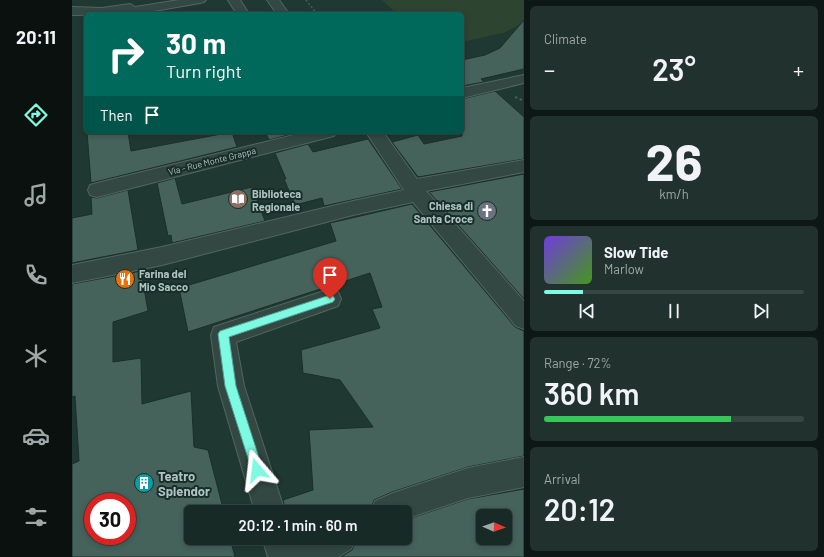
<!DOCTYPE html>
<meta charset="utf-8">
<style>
:root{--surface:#182a26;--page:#21322e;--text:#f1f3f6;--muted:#9fa7a7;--line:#364643;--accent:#7dfae1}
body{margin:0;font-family:Barlow,sans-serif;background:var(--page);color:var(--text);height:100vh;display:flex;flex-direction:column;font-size:15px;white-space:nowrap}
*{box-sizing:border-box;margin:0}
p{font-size:13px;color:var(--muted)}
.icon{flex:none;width:22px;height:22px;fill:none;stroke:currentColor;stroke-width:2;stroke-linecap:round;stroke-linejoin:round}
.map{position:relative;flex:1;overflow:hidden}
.drawer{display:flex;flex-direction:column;gap:6px;padding:6px;background:#0d1715;width:300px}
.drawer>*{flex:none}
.top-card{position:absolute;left:12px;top:12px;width:380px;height:122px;border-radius:6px;box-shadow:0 2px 6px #0003,0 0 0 1px var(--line);background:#00695c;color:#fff;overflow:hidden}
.needle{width:26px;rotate:92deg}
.tools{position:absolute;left:404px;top:509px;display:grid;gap:8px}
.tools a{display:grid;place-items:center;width:36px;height:36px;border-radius:6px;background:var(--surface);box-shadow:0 2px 6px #0003,0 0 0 1px var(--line);font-size:20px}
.speed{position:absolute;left:12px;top:493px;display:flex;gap:8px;font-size:20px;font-weight:700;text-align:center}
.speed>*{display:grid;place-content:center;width:52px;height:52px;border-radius:50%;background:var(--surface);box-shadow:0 2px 6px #0003,0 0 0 1px var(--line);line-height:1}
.speed .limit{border:6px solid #d22;background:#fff;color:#111}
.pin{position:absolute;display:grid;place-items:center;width:34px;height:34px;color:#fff;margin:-41px -17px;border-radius:50% 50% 50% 0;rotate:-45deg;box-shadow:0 0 4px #0007}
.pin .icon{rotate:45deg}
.me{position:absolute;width:44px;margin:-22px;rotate:343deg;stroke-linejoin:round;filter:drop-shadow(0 0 3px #0008)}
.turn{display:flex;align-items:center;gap:14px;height:84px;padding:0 16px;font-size:18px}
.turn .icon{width:52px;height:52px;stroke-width:2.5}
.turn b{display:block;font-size:28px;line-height:34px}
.then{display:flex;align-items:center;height:38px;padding:0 16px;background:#0003;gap:8px;font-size:15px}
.big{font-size:30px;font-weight:600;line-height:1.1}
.drawer .tile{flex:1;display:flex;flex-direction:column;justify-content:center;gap:6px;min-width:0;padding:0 14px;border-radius:6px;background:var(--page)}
.drawer .dial{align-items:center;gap:0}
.dial b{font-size:52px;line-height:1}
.song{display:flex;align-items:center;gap:12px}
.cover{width:48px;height:48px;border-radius:6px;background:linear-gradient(135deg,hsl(260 70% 55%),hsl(100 70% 35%))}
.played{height:4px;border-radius:2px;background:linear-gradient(90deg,var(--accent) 15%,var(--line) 15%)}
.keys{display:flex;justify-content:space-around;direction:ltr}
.heat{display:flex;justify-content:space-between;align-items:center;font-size:22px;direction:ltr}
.charge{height:6px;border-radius:3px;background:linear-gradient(90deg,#34c759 72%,var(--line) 0)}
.trip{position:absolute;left:112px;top:505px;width:228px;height:40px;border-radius:6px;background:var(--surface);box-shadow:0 2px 6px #0003,0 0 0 1px var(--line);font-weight:600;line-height:40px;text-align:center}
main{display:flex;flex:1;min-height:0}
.tab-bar{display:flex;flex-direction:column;width:72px;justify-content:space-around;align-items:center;background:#0a110f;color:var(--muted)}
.tab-bar .icon{width:28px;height:28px}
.tab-bar .active{color:var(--accent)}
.tab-bar b{font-size:18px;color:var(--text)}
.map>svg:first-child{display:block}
.green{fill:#2d4430}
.building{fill:#45625b;stroke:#1b2f2a;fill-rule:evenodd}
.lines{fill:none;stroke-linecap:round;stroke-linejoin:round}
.minor-casing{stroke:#516661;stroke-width:2}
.path-far1{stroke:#485f4f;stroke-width:1.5;stroke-dasharray:2 2;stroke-linecap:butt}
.path{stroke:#485f4f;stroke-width:2;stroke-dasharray:2.5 2.5;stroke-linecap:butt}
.minor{fill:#334843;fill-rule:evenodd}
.route{fill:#7dfae1;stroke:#51a292}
.labels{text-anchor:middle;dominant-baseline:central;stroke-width:4;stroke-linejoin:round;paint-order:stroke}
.far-street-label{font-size:9px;fill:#adc5c0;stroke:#192d28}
.poi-label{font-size:11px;font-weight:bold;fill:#adc5c0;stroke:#192d28;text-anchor:start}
.near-poi-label{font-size:13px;font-weight:bold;fill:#adc5c0;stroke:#192d28;text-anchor:start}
</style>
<main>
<nav class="tab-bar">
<b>20:11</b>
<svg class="icon active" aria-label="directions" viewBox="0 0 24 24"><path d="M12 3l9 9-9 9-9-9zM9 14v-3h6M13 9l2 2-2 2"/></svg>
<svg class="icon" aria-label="music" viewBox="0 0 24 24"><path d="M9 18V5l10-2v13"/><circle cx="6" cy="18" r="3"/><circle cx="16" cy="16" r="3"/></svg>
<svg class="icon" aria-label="phone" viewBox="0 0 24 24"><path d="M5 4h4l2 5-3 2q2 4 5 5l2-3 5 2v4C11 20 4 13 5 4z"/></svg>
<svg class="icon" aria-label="climate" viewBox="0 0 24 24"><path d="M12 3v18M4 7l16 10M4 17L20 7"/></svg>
<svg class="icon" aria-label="car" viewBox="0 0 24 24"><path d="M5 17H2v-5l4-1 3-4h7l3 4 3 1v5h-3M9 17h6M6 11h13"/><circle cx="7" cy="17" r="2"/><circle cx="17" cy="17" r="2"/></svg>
<svg class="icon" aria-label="filters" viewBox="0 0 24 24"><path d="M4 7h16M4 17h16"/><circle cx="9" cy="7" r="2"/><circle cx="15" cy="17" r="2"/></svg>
</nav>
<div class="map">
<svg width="452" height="557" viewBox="0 0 452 557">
<rect width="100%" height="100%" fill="#203832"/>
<path class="green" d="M310,0h142v23l-21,10 -41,9v-28h-65z"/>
<g class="building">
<path d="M452,20v49l-43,10 3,3 -22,4v-26l23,-5 15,-7z"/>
<path d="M423,91l29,26v42l-106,18 -26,-35 26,-7 6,9 38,-8v-37z"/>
<path d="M15,132h41l3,19 101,-19 5,15 -146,36z"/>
<path d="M193,132h35l-31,8z"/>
<path d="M296,139l34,50 -78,17 -2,-8 -27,7 -11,-26h2l-11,-26 33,-9 5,8z"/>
<path d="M452,174v125l-95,-107z"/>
<path d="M103,178l7,26 70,-17 13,34 -93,22 -1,-8 -3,1 -11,-53z"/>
<path d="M56,190l10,60 -66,13v-45l20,-4 -1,-17 6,1z"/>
<path d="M340,204l103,123 9,4v125l-56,11 -76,25 -18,8 -4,12h-84l-3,-12 30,-10 -4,-60 64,-3 -33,-47 -37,-7 -2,-23 79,-22 -8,-19 10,-2 -12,-34 -182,59 -9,-44 157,-47 -6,-18z"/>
<path d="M69,271l7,40 -35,11v40l28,-4 1,46 49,-13 3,56 14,3 16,62h-33v26h39l5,19h-163v-93l7,-3 -4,-65 -3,1v-113zM21,502h34v34h-34z"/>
<path d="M452,489v68h-183l11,-7 5,-12h48v-18l63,-21zM411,516h22v22h-22z"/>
</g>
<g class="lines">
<g class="minor-casing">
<g id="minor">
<path d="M107,0h27l-2,2 -4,1 -63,11 -65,1v-8l30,1 28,-4 5,3z"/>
<path d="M156,0h12l9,14h-12z"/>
<path d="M195,0h12l10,14h-12z"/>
<path d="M452,75v8l-62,15v-10z"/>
<path d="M234,132h30l-2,4 -237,61 -7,-2 -2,-5 2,-5 7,-2z"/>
<path d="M294,132h17l34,47 107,-19v12l-98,19 98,110v28l-8,-3 -103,-124 -60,13 -191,50 -90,18v-18l90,-18 191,-46 51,-11z"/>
<path d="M258,289l8,3 3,7 -3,7 -102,36 8,44 41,126h-30l-37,-126 -7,-51 3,-8 9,-3z"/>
<path d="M452,457v30l-56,11 -63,21v-7h-34l4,-11 18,-8 75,-25z"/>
<path d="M190,538h32l2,7 12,-7h48l-5,11 -13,8h-70z"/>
</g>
</g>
<path class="path-far1" d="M234,0l11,14"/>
<path class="path" d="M443,97l9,4"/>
<use href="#minor" class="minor"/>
</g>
<path class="route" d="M258,295l3,1 2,3 -2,3 -104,35 7,49 27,84 -2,4 -4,2 -4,-2 -28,-88 -7,-52 2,-3 3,-1z"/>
<defs>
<g id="library-disc" transform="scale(1)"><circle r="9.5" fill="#8d6e63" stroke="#192d28"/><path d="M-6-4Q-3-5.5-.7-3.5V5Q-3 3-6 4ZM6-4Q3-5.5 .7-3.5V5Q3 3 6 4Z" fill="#fff"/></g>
<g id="church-disc" transform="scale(1)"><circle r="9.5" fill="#6b7280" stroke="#192d28"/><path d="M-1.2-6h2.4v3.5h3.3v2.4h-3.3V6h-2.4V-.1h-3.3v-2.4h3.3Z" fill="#fff"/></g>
<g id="restaurant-disc" transform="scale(1)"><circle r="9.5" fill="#e8710a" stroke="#192d28"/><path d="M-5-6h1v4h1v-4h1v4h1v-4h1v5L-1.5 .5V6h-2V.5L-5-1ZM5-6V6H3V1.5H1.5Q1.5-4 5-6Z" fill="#fff"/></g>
<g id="building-disc" transform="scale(1)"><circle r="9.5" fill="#0f9aa8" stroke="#192d28"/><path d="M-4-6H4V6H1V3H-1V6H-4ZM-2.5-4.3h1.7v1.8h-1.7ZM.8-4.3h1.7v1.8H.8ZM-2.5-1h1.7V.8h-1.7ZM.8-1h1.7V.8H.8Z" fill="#fff"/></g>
</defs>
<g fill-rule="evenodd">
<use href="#library-disc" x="166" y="199"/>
<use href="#church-disc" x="415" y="211"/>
<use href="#restaurant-disc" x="53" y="279"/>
<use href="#building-disc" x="72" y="483"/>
</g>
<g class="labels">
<g class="far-street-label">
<text transform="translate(140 161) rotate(-14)">Via - Rue Monte Grappa</text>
</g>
<g class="poi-label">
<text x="180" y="193">Biblioteca<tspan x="180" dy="13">Regionale</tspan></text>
<text x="401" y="205" text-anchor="end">Chiesa di<tspan x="401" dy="13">Santa Croce</tspan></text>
<text x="67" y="273">Farina del<tspan x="67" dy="13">Mio Sacco</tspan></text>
</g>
<g class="near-poi-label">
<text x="86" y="476">Teatro<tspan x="86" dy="15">Splendor</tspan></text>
</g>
</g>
</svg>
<div class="tools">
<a><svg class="needle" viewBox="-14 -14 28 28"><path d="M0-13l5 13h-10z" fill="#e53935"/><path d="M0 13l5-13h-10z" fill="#9fa7a7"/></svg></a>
</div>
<div class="speed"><div class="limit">30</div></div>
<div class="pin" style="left:258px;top:299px;background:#d93025"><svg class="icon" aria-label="arrive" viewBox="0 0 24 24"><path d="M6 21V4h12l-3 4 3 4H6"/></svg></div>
<svg class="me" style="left:185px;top:470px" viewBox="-20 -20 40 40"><path d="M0-17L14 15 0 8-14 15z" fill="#7dfae1" stroke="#fff" stroke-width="4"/></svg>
<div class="trip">20:12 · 1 min · 60 m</div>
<div class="top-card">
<div class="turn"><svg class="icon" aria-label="right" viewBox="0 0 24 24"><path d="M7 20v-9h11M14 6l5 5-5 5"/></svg><div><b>30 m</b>Turn right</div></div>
<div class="then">Then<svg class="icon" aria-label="arrive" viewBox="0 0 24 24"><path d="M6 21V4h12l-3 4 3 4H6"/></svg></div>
</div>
</div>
<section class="drawer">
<div class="tile"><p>Climate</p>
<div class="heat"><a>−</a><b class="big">23°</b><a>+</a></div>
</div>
<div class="tile dial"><b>26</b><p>km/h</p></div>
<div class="tile">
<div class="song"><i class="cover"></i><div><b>Slow Tide</b><p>Marlow</p></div></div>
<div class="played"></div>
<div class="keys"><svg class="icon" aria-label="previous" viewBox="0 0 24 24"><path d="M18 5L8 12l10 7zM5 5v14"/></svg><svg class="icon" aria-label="pause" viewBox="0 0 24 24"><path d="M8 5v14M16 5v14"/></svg><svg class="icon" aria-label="next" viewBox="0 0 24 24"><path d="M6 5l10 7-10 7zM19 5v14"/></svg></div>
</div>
<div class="tile"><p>Range · 72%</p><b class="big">360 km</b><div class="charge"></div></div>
<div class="tile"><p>Arrival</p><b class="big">20:12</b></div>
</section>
</main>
